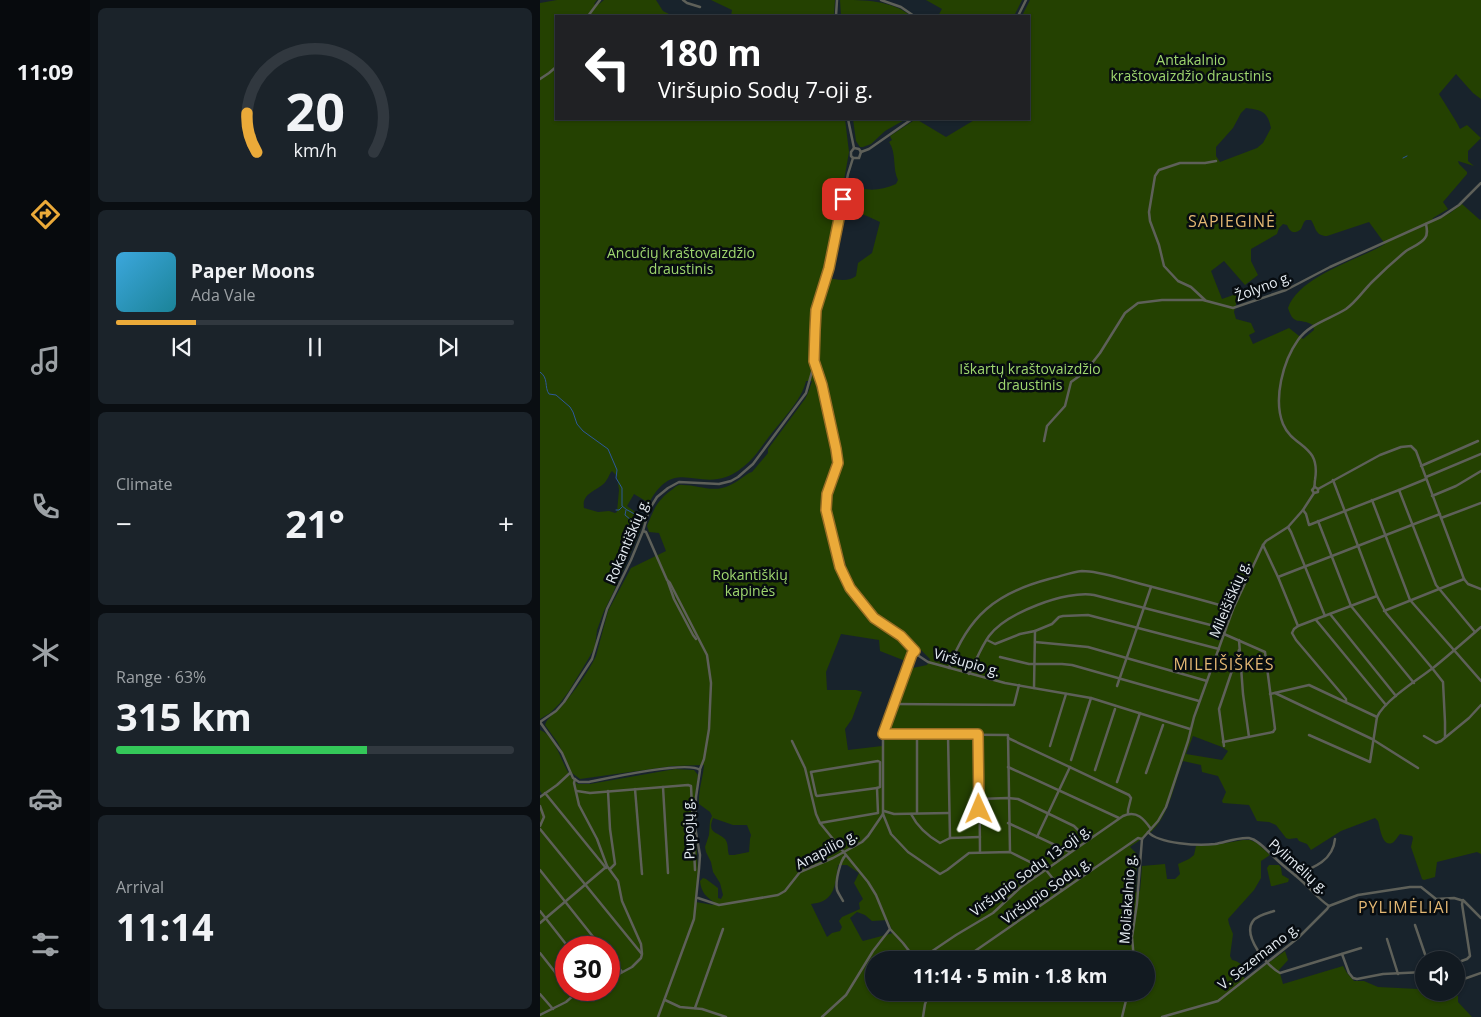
<!DOCTYPE html>
<meta charset="utf-8">
<style>
:root{--surface:#121a21;--page:#1b232a;--text:#f1f3f6;--muted:#9ca1a5;--line:#31383f;--accent:#ebaa39}
body{margin:0;font-family:"Open Sans",sans-serif;background:var(--page);color:var(--text);height:100vh;display:flex;flex-direction:column;font-size:19px;white-space:nowrap}
*{box-sizing:border-box;margin:0}
p{font-size:16px;color:var(--muted)}
.icon{flex:none;width:28px;height:28px;fill:none;stroke:currentColor;stroke-width:2;stroke-linecap:round;stroke-linejoin:round}
.map{position:relative;flex:1;overflow:hidden}
.sheet{display:flex;flex-direction:column;gap:8px;padding:8px;background:#0a0e12;width:450px}
.sheet>*{flex:none}
.hud{position:absolute;left:15px;top:15px;width:475px;height:105px;border-radius:0px;box-shadow:0 1px 4px #0004,0 0 0 1px var(--line);background:#202124;color:#fff;overflow:hidden}
.tools{position:absolute;left:875px;top:951px;display:grid;gap:10px}
.tools a{display:grid;place-items:center;width:50px;height:50px;border-radius:50%;background:var(--surface);box-shadow:0 1px 4px #0004,0 0 0 1px var(--line);font-size:25px}
.speed{position:absolute;left:15px;top:936px;display:flex;gap:10px;font-size:25px;font-weight:700;text-align:center}
.speed>*{display:grid;place-content:center;width:65px;height:65px;border-radius:50%;background:var(--surface);box-shadow:0 1px 4px #0004,0 0 0 1px var(--line);line-height:1}
.speed .limit{border:8px solid #d22;background:#fff;color:#111}
.pin{position:absolute;display:grid;place-items:center;width:42px;height:42px;color:#fff;margin:-21px;border-radius:10px;box-shadow:0 2px 8px #0006}
.me{position:absolute;width:55px;margin:-28px;rotate:359deg;stroke-linejoin:round;filter:drop-shadow(0 0 4px #0008)}
.turn{display:flex;align-items:center;gap:18px;height:105px;padding:0 20px;font-size:22px}
.turn .icon{width:65px;height:65px;stroke-width:2.5}
.turn b{display:block;font-size:35px;line-height:42px}
.big{font-size:38px;font-weight:700;line-height:1.1}
.sheet .card{flex:1;display:flex;flex-direction:column;justify-content:center;gap:8px;min-width:0;padding:0 18px;border-radius:8px;background:var(--page)}
.sheet .dial{align-items:center;gap:0}
.dial svg{height:130px;overflow:visible;fill:none;stroke:var(--line);stroke-width:7;stroke-linecap:round;text-anchor:middle}
.dial text{fill:var(--text);stroke:none}
.song{display:flex;align-items:center;gap:15px}
.cover{width:60px;height:60px;border-radius:8px;background:linear-gradient(135deg,hsl(200 70% 55%),hsl(190 70% 35%))}
.played{height:5px;border-radius:2px;background:linear-gradient(90deg,var(--accent) 20%,var(--line) 20%)}
.keys{display:flex;justify-content:space-around;direction:ltr}
.heat{display:flex;justify-content:space-between;align-items:center;font-size:28px;direction:ltr}
.charge{height:8px;border-radius:4px;background:linear-gradient(90deg,#34c759 63%,var(--line) 0)}
.trip{position:absolute;left:325px;top:951px;width:290px;height:50px;border-radius:25px;background:var(--surface);box-shadow:0 1px 4px #0004,0 0 0 1px var(--line);font-weight:700;line-height:50px;text-align:center}
main{display:flex;flex:1;min-height:0}
.dock{display:flex;flex-direction:column;width:90px;justify-content:space-around;align-items:center;background:#070a0d;color:var(--muted)}
.dock .icon{width:35px;height:35px}
.dock .active{color:var(--accent)}
.dock b{font-size:22px;color:var(--text)}
.map>svg:first-child{display:block}
.green{fill:#244101;fill-rule:evenodd}
.lines{fill:none;stroke-linecap:round;stroke-linejoin:round}
.stream{stroke:#2d589a;stroke-width:1}
.street{stroke:#5e6059;stroke-width:2.5}
.route-casing{stroke:#996e25;stroke-width:12}
.route{stroke:#ebaa39;stroke-width:9}
.labels{text-anchor:middle;dominant-baseline:central;stroke-width:5;stroke-linejoin:round;paint-order:stroke}
.park-label{font-size:14px;fill:#9fd76f;stroke:#070c10}
.street-label{font-size:14px;fill:#e5ecf2;stroke:#070c10}
.quarter-label{font-size:16px;letter-spacing:1px;fill:#e3b773;stroke:#070c10}
</style>
<main>
<nav class="dock">
<b>11:09</b>
<svg class="icon active" aria-label="directions" viewBox="0 0 24 24"><path d="M12 3l9 9-9 9-9-9zM9 14v-3h6M13 9l2 2-2 2"/></svg>
<svg class="icon" aria-label="music" viewBox="0 0 24 24"><path d="M9 18V5l10-2v13"/><circle cx="6" cy="18" r="3"/><circle cx="16" cy="16" r="3"/></svg>
<svg class="icon" aria-label="phone" viewBox="0 0 24 24"><path d="M5 4h4l2 5-3 2q2 4 5 5l2-3 5 2v4C11 20 4 13 5 4z"/></svg>
<svg class="icon" aria-label="climate" viewBox="0 0 24 24"><path d="M12 3v18M4 7l16 10M4 17L20 7"/></svg>
<svg class="icon" aria-label="car" viewBox="0 0 24 24"><path d="M5 17H2v-5l4-1 3-4h7l3 4 3 1v5h-3M9 17h6M6 11h13"/><circle cx="7" cy="17" r="2"/><circle cx="17" cy="17" r="2"/></svg>
<svg class="icon" aria-label="filters" viewBox="0 0 24 24"><path d="M4 7h16M4 17h16"/><circle cx="9" cy="7" r="2"/><circle cx="15" cy="17" r="2"/></svg>
</nav>
<section class="sheet">
<div class="card dial"><svg viewBox="0 0 100 80">
<path d="M14 69A42 42 0 1 1 86 69"/>
<path d="M14 69A42 42 0 0 1 8 45" stroke="#ebaa39"/>
<text x="50" y="56" font-size="32" font-weight="700">20</text>
<text x="50" y="72" font-size="11">km/h</text>
</svg></div>
<div class="card">
<div class="song"><i class="cover"></i><div><b>Paper Moons</b><p>Ada Vale</p></div></div>
<div class="played"></div>
<div class="keys"><svg class="icon" aria-label="previous" viewBox="0 0 24 24"><path d="M18 5L8 12l10 7zM5 5v14"/></svg><svg class="icon" aria-label="pause" viewBox="0 0 24 24"><path d="M8 5v14M16 5v14"/></svg><svg class="icon" aria-label="next" viewBox="0 0 24 24"><path d="M6 5l10 7-10 7zM19 5v14"/></svg></div>
</div>
<div class="card"><p>Climate</p>
<div class="heat"><a>−</a><b class="big">21°</b><a>+</a></div>
</div>
<div class="card"><p>Range · 63%</p><b class="big">315 km</b><div class="charge"></div></div>
<div class="card"><p>Arrival</p><b class="big">11:14</b></div>
</section>
<div class="map">
<svg width="941" height="1017" viewBox="0 0 941 1017">
<rect width="100%" height="100%" fill="#18232c"/>
<g class="green">
<path d="M17,0h40l-3,4 2,1 3,-1 5,-4h52l7,11 10,5h-117v103h289l4,33 -10,57 -13,58 -5,20 4,-10c9,2 23,6 31,-1l2,-13 14,-10 8,-31 -13,-6 -23,-8 5,-24c17,8 30,7 47,0l2,-4c-6,-12 -1,-26 -9,-38l3,-2 -2,-4 26,-17 30,18 30,-18h53v-103h-7l8,-16h451v99l-8,-6 -17,-19 -17,20 18,29 3,6 7,-4 14,13 -13,13v10l6,5 -16,-5 1,3 8,8v2l-24,28 5,7 -15,9 -1,3v1l18,-9 12,-9 18,16 1,-1v635l-4,-2 -40,10 -2,15 -11,3 -2,-1 -11,-32 2,-9 -1,-2 -12,-2c-3,3 -5,8 -8,9 -10,4 -12,-16 -14,-22l-3,-3 -34,13 -30,19 -4,-6 -8,-3 -2,-3 -8,1 -3,-1 -10,-13 -7,-3 -12,-1 -8,-16 -26,-2 -1,-2 4,-9 -8,-16 -16,-4 -1,-7 -18,-4c-9,22 -12,50 -30,69 -6,6 -15,11 -23,17l7,7 -1,38 4,-1 2,-25 23,-2 2,15h8l5,-5 -2,-10 11,-5 5,-4 2,-9 19,-1 28,-5h7l7,3 13,12 -9,6v17l-7,12 -26,29 1,5 4,10 -3,22 2,4c6,1 12,5 13,12l-1,3v3l2,1 39,-28 3,9 -9,10 4,14 60,-18 4,7 7,8h10l14,6 40,2 6,-1v4l30,1 4,3v6l14,15h-932v-220l2,-3 -2,-3v-61c14,5 21,30 28,42 2,5 6,9 10,12h12l85,-15 19,1 4,5 -4,30 4,67 -2,30 17,3 2,-2c-9,-6 -14,-11 -15,-22l3,-3 3,1 12,9v10l3,1 2,-4 -3,-12 -7,-11 -2,-10 -5,-10 -1,-5 4,-12 1,-14 2,-5 -2,-4 -11,-8c-1,-13 4,-26 5,-39l-31,1 -93,13 -8,-6 -14,-30 -13,-18c2,-8 13,-14 18,-20 12,-15 24,-31 33,-49l12,-45 23,-43 35,-17 -7,-18 -10,-1 -2,-6c7,-17 10,-26 26,-37 3,-3 6,-5 10,-4 13,0 26,6 39,3 10,-2 19,-10 27,-15l3,-1 16,-19v-4l37,-50 3,-6 4,-12h-6c-4,19 -26,41 -38,57 -6,8 -12,17 -19,24 -7,6 -14,12 -23,15 -32,11 -53,-19 -77,26l-15,-9 -7,12 18,13 -32,74 -9,18 -7,19 -2,17 -5,9 -21,35 -9,12 -10,10 -10,6v-716zM706,108c16,2 22,4 25,20l-8,15 -6,5 -37,14 -4,-6v-9l17,-19 8,-15zM766,220h5c5,7 4,16 16,16l42,-14 16,22c-27,16 -86,32 -97,64 6,19 11,9 25,17l1,5 -11,9 -14,-11 -36,16 -4,-9 6,-3 -4,-9 -15,-4 -2,-7 5,-19 -17,6 -11,-28 13,-10 21,24 13,-10 -7,-14v-12l26,-15 2,-6 4,-4 4,1c3,7 7,10 14,4l3,-7zM279,380h3l2,6 17,73 -1,7 -11,38 18,65 12,25 18,23 30,19 23,23 -3,6 -19,4 -23,64 -3,13 -34,4 -3,-21 7,-10 10,-27 -6,-2h-29l-1,-18 15,-38 38,6 1,11 28,11 3,-12 -10,-13 -29,-18 -14,-16 -3,-1 -13,-23 -19,-69 2,-16 10,-25 1,-7zM72,471l5,5 2,14 -2,22 -2,1 -6,-2 -11,1 -14,-4c-3,-16 15,-17 22,-27 3,-4 3,-7 6,-10zM653,736l29,11 6,4 -6,9 -36,-6zM173,818l20,7h14l4,10 -1,4 -1,13 -15,3h-5c-2,-5 0,-11 -4,-16 -8,-8 -18,-5 -12,-21zM298,865h9l12,8 -5,10 9,16 -4,4 1,6 -18,8 -3,4 3,6 -2,4 -8,2 -5,4 -16,-33c4,-1 8,-1 12,-3 13,-6 13,-23 15,-36zM317,912l8,3 7,6 16,-1 5,13 -30,8 -1,-1 -12,-22zM26,948h43v42h-43zM334,960h272v32h-272z"/>
<path d="M171,0h124l-1,16h-103l1,-6z"/>
<path d="M300,0c24,0 51,0 71,16h-70z"/>
<path d="M386,0h96l-8,16h-76l4,-7z"/>
<path d="M313,119h40l3,2 4,-2h6l-21,12 -14,13 -8,3h-3l-4,-6z"/>
<path d="M729,865h10l2,3 1,7 7,4 -1,3 -15,4h-2l-4,-18z"/>
</g>
<g class="lines">
<g class="stream">
<path d="M863,158l4,-2"/>
<path d="M0,372c9,6 4,15 9,22l7,1 14,12 3,5 4,12 6,7 25,18 9,21 -1,8 6,10v18c6,6 14,7 19,13"/>
<path d="M76,510h3l3,-3"/>
<path d="M86,510l-1,5 12,10"/>
</g>
<g class="street">
<path d="M143,0l4,3 13,4"/>
<path d="M341,0l20,7 13,9"/>
<path d="M48,16l12,-16"/>
<path d="M296,16l1,-16"/>
<path d="M478,16l8,-16"/>
<path d="M0,79l9,-6 7,-6"/>
<path d="M308,119l6,29 5,1 2,3"/>
<path d="M321,152l8,-3 43,-30"/>
<path d="M313,158h6l2,-6"/>
<path d="M665,300l-14,-13 -13,-6 -14,-15 -5,-21 -9,-24 -1,-9 6,-36 4,-6 21,-7h25l11,-2"/>
<path d="M275,362l7,23 15,70v13l-10,26 -2,10 2,12 16,60 9,17 21,25 28,18 18,20 9,6 77,21 86,15 99,31"/>
<path d="M504,441l3,-15 18,-20 6,-24 14,-10 15,-19 25,-40 13,-10 24,-3h41l30,8 53,-18 44,-23 111,-50 18,-12 22,-22"/>
<path d="M881,466l57,-25"/>
<path d="M886,477l55,-23"/>
<path d="M793,480l44,116 -79,30 -4,3 -2,4 4,7 50,59v3"/>
<path d="M778,489l62,-34 21,-8 10,-1 5,5 48,128 4,5 13,5"/>
<path d="M859,490l27,-11"/>
<path d="M774,493l-2,-3c4,-3 2,-5 3,-10 6,-36 -22,-32 -32,-56 -10,-25 0,-63 15,-84 11,-16 32,-21 48,-31 10,-7 17,-18 26,-27 11,-11 22,-21 34,-31 6,-4 15,-7 19,-13 3,-4 2,-9 1,-14"/>
<path d="M892,496l24,-10 25,-15"/>
<path d="M832,500l38,100 71,81"/>
<path d="M763,510l3,4 3,11 90,-35 37,95 39,47"/>
<path d="M901,518l40,-15"/>
<path d="M778,521l33,85 63,77"/>
<path d="M748,527l3,5 34,84"/>
<path d="M103,531l3,1 21,48 3,3 37,72 4,28 -2,46 -5,30 -4,10"/>
<path d="M723,545l15,32 162,-63"/>
<path d="M738,577l20,49"/>
<path d="M128,582l6,17 19,36 3,4"/>
<path d="M837,596l9,17 46,55 11,14 2,40v15"/>
<path d="M844,611l80,-32"/>
<path d="M790,614l66,82"/>
<path d="M776,620l70,85"/>
<path d="M447,640l8,4 25,-10 15,-3"/>
<path d="M699,640l4,54 6,43"/>
<path d="M495,642l53,5 119,34"/>
<path d="M460,657l29,7h33l10,1 127,36"/>
<path d="M409,668c19,-52 47,-75 100,-89 10,-2 22,-7 33,-8 17,0 36,7 52,11 33,9 66,17 99,27"/>
<path d="M429,674c7,-13 12,-27 20,-38 17,-23 77,-46 105,-41l132,34"/>
<path d="M577,686l34,-99"/>
<path d="M494,688l1,-57 17,-7 7,-7 4,-1 25,-1 131,34"/>
<path d="M735,693l97,46 46,29"/>
<path d="M730,694l39,-9 68,32"/>
<path d="M355,704l119,1 5,-20"/>
<path d="M0,722l16,-11 8,-9 28,-43 15,-50 24,-49 12,-29 6,-21 8,-13 11,-9 11,-6 40,2 12,-3 7,-4 15,-13 53,-71 9,-32 1,-51 13,-43 19,-93 5,-16 -2,-2v-4l3,-4"/>
<path d="M0,722l22,31 11,25 6,4h10c19,-4 99,-22 111,-12l-4,27 -1,30 5,28 -1,14 -5,50 -36,98"/>
<path d="M343,734l125,1 2,117"/>
<path d="M439,734l1,118"/>
<path d="M377,735v78"/>
<path d="M408,735l2,103"/>
<path d="M769,735l61,27 7,-45c7,-16 41,-38 56,-49 16,-13 32,-27 48,-41"/>
<path d="M884,736l12,7 5,-2 28,-23 12,-13"/>
<path d="M468,738l121,57 2,3 -3,12v3"/>
<path d="M252,741l13,27 11,46 4,9 48,59 8,13 14,34 13,14 13,17"/>
<path d="M683,742l50,-10 2,-3 -10,-77 -41,-18"/>
<path d="M510,746l16,-52"/>
<path d="M684,746l-5,-37 20,-59"/>
<path d="M531,760l20,-62"/>
<path d="M468,767l111,51"/>
<path d="M555,770l20,-61"/>
<path d="M271,772l67,-11 2,1v25l-3,1 1,25 -58,10"/>
<path d="M271,772l5,23 1,1 60,-8"/>
<path d="M606,773l17,-48"/>
<path d="M35,779l-1,4 5,22 18,34 10,27 11,15 4,20 19,43 1,10 -1,4 -9,9 -13,7 -10,3"/>
<path d="M577,782l23,-69"/>
<path d="M123,787l5,86"/>
<path d="M95,789l7,85"/>
<path d="M37,791l13,2 98,-8 3,1 4,84"/>
<path d="M68,791l2,38 5,35 -5,5"/>
<path d="M5,793l61,75"/>
<path d="M0,797l17,-12 13,-12"/>
<path d="M439,799l29,-1 10,1 56,27 14,14"/>
<path d="M0,806l4,11 -4,9"/>
<path d="M344,811l10,3 55,-1"/>
<path d="M343,814l8,20 17,18 32,22 7,-4 22,-17 41,-1 36,18 16,20"/>
<path d="M371,814c6,12 17,22 29,29l10,-5 30,-1"/>
<path d="M468,823l62,29"/>
<path d="M0,829l101,124"/>
<path d="M608,832c11,12 51,14 67,12 11,-2 23,-7 34,-6 10,2 18,13 25,19 10,10 22,18 32,28 7,7 14,15 23,21l29,-11 52,-8h11l15,12 18,-1 10,3 17,17"/>
<path d="M497,837l33,-70"/>
<path d="M602,839l16,-18 8,-14 22,-66 6,-24 39,-108 30,-64 3,-4 22,-14 15,-17 11,-17 4,-1v-3l-3,-2"/>
<path d="M0,870l62,78"/>
<path d="M755,875c18,-7 38,-14 40,-36"/>
<path d="M158,898l21,7 59,-10 7,-4 15,-19 33,-14 29,-16 6,-6 15,-22v-80l29,-80 3,-3"/>
<path d="M303,901c-2,-4 -5,-8 -6,-11 -2,-8 3,-30 9,-35"/>
<path d="M0,911l29,37"/>
<path d="M734,911c-6,2 -17,4 -21,10 -11,15 14,45 27,52l81,-25"/>
<path d="M0,923l66,-56"/>
<path d="M875,925l12,35"/>
<path d="M847,939l11,35"/>
<path d="M0,953l26,33"/>
<path d="M802,954l7,19 4,5 4,1 26,-5 41,-2"/>
<path d="M69,955l13,17"/>
<path d="M379,960l37,-25 37,-22 28,-26 102,-71c14,-6 21,3 28,13"/>
<path d="M422,960l176,-122 4,1"/>
<path d="M594,960l-2,-23 5,-34 5,-64"/>
<path d="M916,963l11,-4 3,-3 -8,-52 1,-4"/>
<path d="M921,980l20,-7"/>
<path d="M30,990l4,5"/>
<path d="M0,994l13,15"/>
<path d="M125,1000l15,7 22,2 24,8"/>
<path d="M155,1008l28,-79"/>
<path d="M0,1015l26,-13 8,-7 8,-5"/>
<path d="M282,1017l24,-22 27,-44 17,-22"/>
<path d="M383,1017l2,-13 5,-12"/>
<path d="M582,1017l6,-25"/>
<path d="M622,1017l56,-16 80,-63 29,-29 2,-3"/>
</g>
</g>
<g class="lines">
<g class="route-casing">
<path id="route" d="M303,199l-14,69 -13,42 -1,20 -1,31 8,24 14,64 2,14 -11,31 -1,16 14,57 10,21 24,30 27,18 14,15 -3,3 -29,80h95l1,75"/>
</g>
<use href="#route" class="route"/>
</g>
<g class="labels">
<g class="park-label">
<text x="651" y="59">Antakalnio<tspan x="651" dy="16">kraštovaizdžio draustinis</tspan></text>
<text x="141" y="252">Ancučių kraštovaizdžio<tspan x="141" dy="16">draustinis</tspan></text>
<text x="490" y="368">Iškartų kraštovaizdžio<tspan x="490" dy="16">draustinis</tspan></text>
<text x="210" y="574">Rokantiškių<tspan x="210" dy="16">kapinės</tspan></text>
</g>
<g class="street-label">
<text transform="translate(723 286) rotate(-21)">Žolyno g.</text>
<text transform="translate(87 541) rotate(-67)">Rokantiškių g.</text>
<text transform="translate(689 599) rotate(-67)">Mileišiškių g.</text>
<text transform="translate(427 662) rotate(16)">Viršupio g.</text>
<text transform="translate(148 829) rotate(-92)">Pupojų g.</text>
<text transform="translate(286 849) rotate(-28)">Anapilio g.</text>
<text transform="translate(759 866) rotate(42)">Pylimėlių g.</text>
<text transform="translate(490 870) rotate(-36)">Viršupio Sodų 13-oji g.</text>
<text transform="translate(506 890) rotate(-35)">Viršupio Sodų g.</text>
<text transform="translate(587 899) rotate(-86)">Moliakalnio g.</text>
<text transform="translate(718 956) rotate(-38)">V. Sezemano g.</text>
</g>
<g class="quarter-label">
<text x="692" y="221">SAPIEGINĖ</text>
<text x="684" y="664">MILEIŠIŠKĖS</text>
<text x="864" y="907">PYLIMĖLIAI</text>
</g>
</g>
</svg>
<div class="tools">
<a><svg class="icon" aria-label="sound" viewBox="0 0 24 24"><path d="M4 9h4l5-4v14l-5-4H4zM17 9q2 3 0 6"/></svg></a>
</div>
<div class="speed"><div class="limit">30</div></div>
<div class="pin" style="left:303px;top:199px;background:#d93025"><svg class="icon" aria-label="arrive" viewBox="0 0 24 24"><path d="M6 21V4h12l-3 4 3 4H6"/></svg></div>
<svg class="me" style="left:439px;top:809px" viewBox="-20 -20 40 40"><path d="M0-17L14 15 0 8-14 15z" fill="#ebaa39" stroke="#fff" stroke-width="4"/></svg>
<div class="trip">11:14 · 5 min · 1.8 km</div>
<div class="hud">
<div class="turn"><svg class="icon" aria-label="left" viewBox="0 0 24 24"><path d="M17 20v-9H6M10 6l-5 5 5 5"/></svg><div><b>180 m</b>Viršupio Sodų 7-oji g.</div></div>
</div>
</div>
</main>
